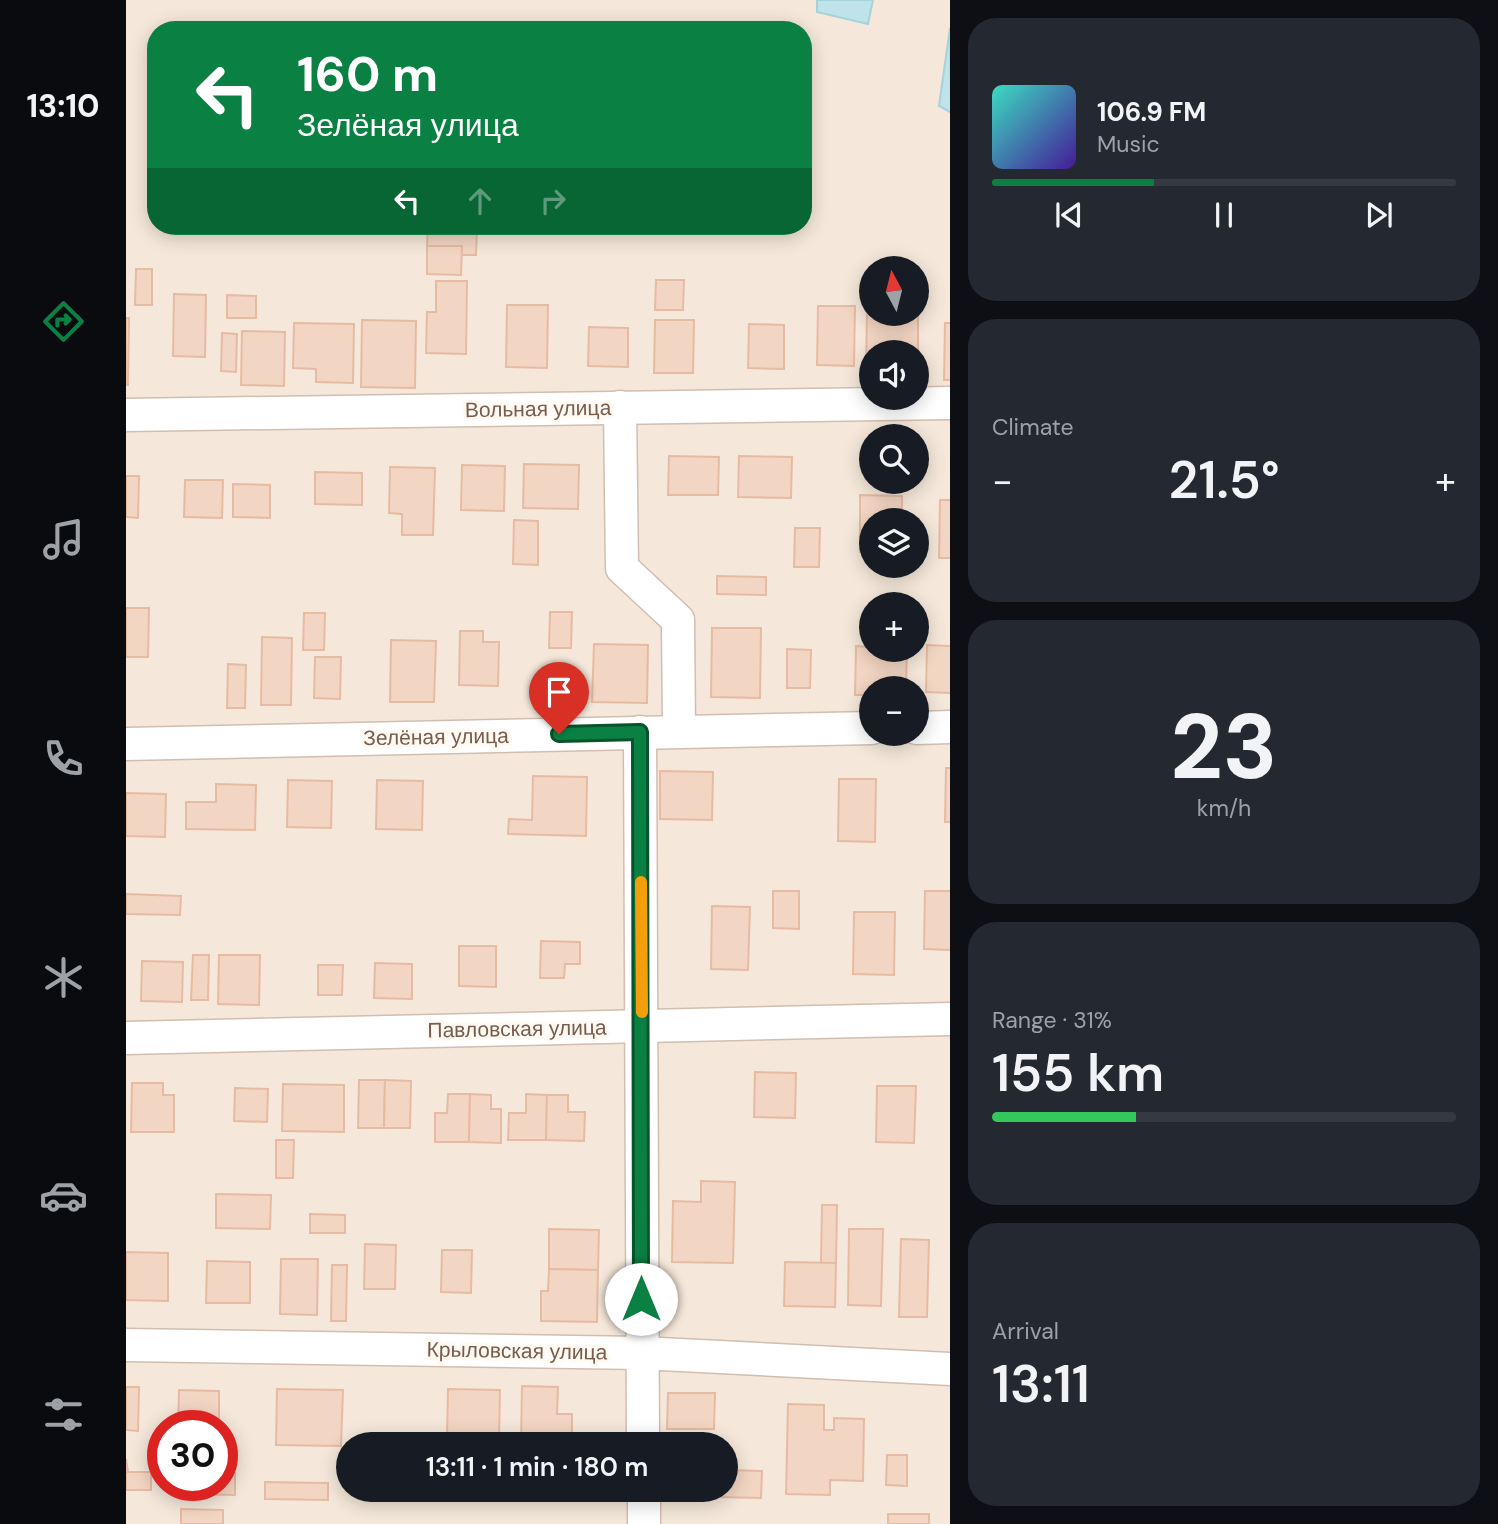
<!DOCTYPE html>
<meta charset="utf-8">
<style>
:root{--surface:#171b24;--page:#242831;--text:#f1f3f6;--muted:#9ea1a6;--line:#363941;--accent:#0b8043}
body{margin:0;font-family:"DM Sans",sans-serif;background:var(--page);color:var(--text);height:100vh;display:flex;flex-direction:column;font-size:26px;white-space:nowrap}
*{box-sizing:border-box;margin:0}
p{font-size:23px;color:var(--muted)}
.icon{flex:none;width:38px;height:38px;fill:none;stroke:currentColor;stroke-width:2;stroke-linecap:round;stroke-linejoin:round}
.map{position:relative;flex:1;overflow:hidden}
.side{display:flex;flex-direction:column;gap:18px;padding:18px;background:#0d0f14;width:548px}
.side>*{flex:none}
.banner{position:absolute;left:21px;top:21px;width:665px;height:214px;border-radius:28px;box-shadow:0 4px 18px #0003;background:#0b8043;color:#fff;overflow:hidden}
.needle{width:46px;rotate:353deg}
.controls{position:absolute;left:733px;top:256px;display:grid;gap:14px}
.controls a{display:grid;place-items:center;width:70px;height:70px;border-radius:50%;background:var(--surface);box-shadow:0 4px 18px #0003;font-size:35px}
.speed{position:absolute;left:21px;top:1410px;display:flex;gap:14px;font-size:35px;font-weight:700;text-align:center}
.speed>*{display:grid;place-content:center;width:91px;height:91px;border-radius:50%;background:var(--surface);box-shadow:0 4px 18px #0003;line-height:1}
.speed .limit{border:10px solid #d22;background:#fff;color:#111}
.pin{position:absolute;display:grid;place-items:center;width:60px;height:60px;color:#fff;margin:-72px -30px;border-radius:50% 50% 50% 0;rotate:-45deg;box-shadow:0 0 7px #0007}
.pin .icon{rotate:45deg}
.me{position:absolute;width:77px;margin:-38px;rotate:0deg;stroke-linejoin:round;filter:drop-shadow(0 0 5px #0008)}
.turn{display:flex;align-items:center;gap:24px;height:147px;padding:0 35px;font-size:32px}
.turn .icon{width:91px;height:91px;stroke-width:2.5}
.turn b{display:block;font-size:49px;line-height:60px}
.lanes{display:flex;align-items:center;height:66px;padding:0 35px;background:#0003;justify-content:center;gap:35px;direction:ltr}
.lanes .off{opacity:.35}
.big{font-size:52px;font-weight:600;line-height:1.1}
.side .widget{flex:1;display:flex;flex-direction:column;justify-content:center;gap:10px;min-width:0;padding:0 24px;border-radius:28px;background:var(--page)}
.side .dial{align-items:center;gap:0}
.dial b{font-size:91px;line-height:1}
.song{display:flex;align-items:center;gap:21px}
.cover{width:84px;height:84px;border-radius:10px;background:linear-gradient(135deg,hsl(170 70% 55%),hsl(260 70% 35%))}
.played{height:7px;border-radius:4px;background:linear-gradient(90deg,var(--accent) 35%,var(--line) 35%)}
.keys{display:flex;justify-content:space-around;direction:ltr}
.heat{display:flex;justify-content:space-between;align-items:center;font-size:38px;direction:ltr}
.charge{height:10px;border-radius:5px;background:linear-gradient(90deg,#34c759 31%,var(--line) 0)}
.trip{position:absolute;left:210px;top:1432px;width:402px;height:70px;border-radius:35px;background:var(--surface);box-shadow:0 4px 18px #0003;font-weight:600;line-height:70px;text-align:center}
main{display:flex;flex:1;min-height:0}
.tab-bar{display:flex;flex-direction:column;width:126px;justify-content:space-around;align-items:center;background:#090b0e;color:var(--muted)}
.tab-bar .icon{width:49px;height:49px}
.tab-bar .current{color:var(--accent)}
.tab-bar b{font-size:32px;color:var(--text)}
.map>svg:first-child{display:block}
.residential{fill:#f5e8da;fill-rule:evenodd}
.water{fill:#bfe3e8;stroke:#a5d3da;stroke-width:2}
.building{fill:#f3d5c3;stroke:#e6bba3;stroke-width:2}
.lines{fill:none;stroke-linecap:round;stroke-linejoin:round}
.minor-casing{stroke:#d1beb0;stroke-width:35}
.minor{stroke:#fff;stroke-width:32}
.route-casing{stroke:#07532c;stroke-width:18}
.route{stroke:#0b8043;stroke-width:12}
.slow{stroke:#f59e0b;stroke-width:12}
.labels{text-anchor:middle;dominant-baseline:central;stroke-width:7;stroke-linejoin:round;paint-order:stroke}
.street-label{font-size:21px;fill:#7a5c4d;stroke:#fffaf3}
</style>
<main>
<nav class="tab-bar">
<b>13:10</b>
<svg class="icon current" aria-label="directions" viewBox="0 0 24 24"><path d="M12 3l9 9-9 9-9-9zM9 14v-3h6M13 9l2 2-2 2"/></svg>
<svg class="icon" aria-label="music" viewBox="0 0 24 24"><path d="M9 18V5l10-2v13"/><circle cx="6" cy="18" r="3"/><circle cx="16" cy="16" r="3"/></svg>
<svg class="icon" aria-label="phone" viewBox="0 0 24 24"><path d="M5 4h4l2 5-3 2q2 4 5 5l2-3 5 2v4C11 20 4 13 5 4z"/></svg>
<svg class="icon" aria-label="climate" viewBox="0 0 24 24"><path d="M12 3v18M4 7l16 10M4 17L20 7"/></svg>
<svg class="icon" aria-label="car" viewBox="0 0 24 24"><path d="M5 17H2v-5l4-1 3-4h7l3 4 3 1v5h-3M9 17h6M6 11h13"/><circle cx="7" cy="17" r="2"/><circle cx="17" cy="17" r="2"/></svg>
<svg class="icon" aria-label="filters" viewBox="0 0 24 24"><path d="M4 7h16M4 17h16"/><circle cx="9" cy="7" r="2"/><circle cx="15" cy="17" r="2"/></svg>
</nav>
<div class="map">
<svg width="825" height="1524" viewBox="0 0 825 1524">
<rect width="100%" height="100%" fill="#fdf6ec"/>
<path class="residential" d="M0,0h691v12l50,12 6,-24h77v1524h-824zM30,30h647v196h-647zM746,268h45v45h-45zM746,352h45v45h-45zM746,436h45v45h-45zM746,520h45v45h-45zM746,604h45v45h-45zM746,688h45v45h-45zM37,1426h59v60h-59zM222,1444h378v45h-378z"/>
<g class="water">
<path d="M691,0h56l-5,24 -51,-12z"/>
<path d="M824,28l1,84h-1l-11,-6z"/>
</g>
<g class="building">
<path d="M302,226h49l-1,29h-15l1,-9h-35z"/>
<path d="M301,246h35l-1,29 -34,-1z"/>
<path d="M10,269h16v36h-17z"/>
<path d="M530,280h28l-1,30h-28z"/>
<path d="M310,281h31l-1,73 -40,-1 1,-41h9z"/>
<path d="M48,294l32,1 -1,62 -32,-1z"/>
<path d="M101,295l29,1v22h-29z"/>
<path d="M381,305h41l-1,63 -41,-1z"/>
<path d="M692,306h37l-1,60 -37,-1z"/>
<path d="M741,310h5v3h45l1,-3v39l-30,-1v4h-16v16h-6z"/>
<path d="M0,318h3l-1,67h-2z"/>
<path d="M236,320l54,1 -1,67 -54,-1z"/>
<path d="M529,320h39l-1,53h-39z"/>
<path d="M168,323l60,1 -1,59 -37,-1v-13l-23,-1z"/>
<path d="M819,323h6v57h-7z"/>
<path d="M623,324l35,1v44l-36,-1z"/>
<path d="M463,327l39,1v39l-40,-1z"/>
<path d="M116,331l43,1 -1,54 -43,-1z"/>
<path d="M96,333l15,1 -1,38 -15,-1z"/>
<path d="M543,456l50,1 -1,38h-50z"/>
<path d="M613,456l53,1 -1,41 -53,-1z"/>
<path d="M398,464l55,1 -1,44 -55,-1z"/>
<path d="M336,465l43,1 -1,45 -43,-1z"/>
<path d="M264,467l45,1 -2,67h-31v-21l-13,-1z"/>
<path d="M189,472l47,1v32l-47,-1z"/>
<path d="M0,476h13l-1,42 -12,-1z"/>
<path d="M59,480h38l-1,38 -38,-1z"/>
<path d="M107,484l37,1v33l-37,-1z"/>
<path d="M734,495l42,1v24h-30v33l-12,-1z"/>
<path d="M814,500h11v58h-12z"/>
<path d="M388,520l24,1v44l-25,-1z"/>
<path d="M669,528h25l-1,39h-25z"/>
<path d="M591,576l49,1v18l-49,-1z"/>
<path d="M0,608h23l-1,49h-22z"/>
<path d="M424,612h22l-1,36h-22z"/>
<path d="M178,613h21l-1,37h-21z"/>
<path d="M586,628h49l-1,70 -49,-1z"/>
<path d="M334,631h23v11h16l-1,44 -39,-1z"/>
<path d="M136,637l30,1 -1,67h-30z"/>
<path d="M265,640l45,1 -2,61h-44z"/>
<path d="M468,644l54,1 -1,58 -55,-1z"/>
<path d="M801,645l24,1v47l-25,-1z"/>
<path d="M730,646l51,3 -1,39h-34v7h-17z"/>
<path d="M661,649l24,1 -1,38h-23z"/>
<path d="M189,657h26l-1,42 -26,-1z"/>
<path d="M102,664l18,1 -1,43h-18z"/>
<path d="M820,768h5v54h-6z"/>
<path d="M534,771l53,1 -1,48 -52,-1z"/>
<path d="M407,776l54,1 -1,59 -78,-2 1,-15 23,1z"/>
<path d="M713,779h37l-1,63 -37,-1z"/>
<path d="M162,780l44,1 -1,47 -44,-1z"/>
<path d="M251,780l46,1 -1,49 -46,-1z"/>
<path d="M90,784l40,1 -1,45 -69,-1v-27h30z"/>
<path d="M0,793l40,1 -1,43 -39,-1z"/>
<path d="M647,891h26v38l-26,-1z"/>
<path d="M799,891h26v59l-27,-1z"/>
<path d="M0,894l55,2 -1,19 -54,-1z"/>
<path d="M586,906l38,1 -2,63 -37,-1z"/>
<path d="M728,912h41l-1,63 -41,-1z"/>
<path d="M415,941l39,1v22h-15l-1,14h-24z"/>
<path d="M333,946h37v41l-37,-1z"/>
<path d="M67,955h16l-1,45h-17z"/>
<path d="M93,955h41l-1,50 -41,-1z"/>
<path d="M16,961l41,1 -1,40 -41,-1z"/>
<path d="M249,963l37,1v35l-38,-1z"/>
<path d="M192,965h25l-1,30h-24z"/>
<path d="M629,1072l41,1 -1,45 -41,-1z"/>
<path d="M233,1080h26l-1,48h-26z"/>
<path d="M259,1080l26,1 -1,47h-26z"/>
<path d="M6,1083h31v12h11v37h-43z"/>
<path d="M157,1084l61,1v47l-62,-1z"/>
<path d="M751,1086h39l-2,57 -38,-1z"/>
<path d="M109,1088l33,1 -1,33 -33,-1z"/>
<path d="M322,1094h22l-1,48h-34v-29h12z"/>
<path d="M344,1094l21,1v14h10v34l-32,-1z"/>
<path d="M400,1094l21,1 -1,45h-38l1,-27h17z"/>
<path d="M421,1095h21v17h17l-1,29 -38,-1z"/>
<path d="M150,1140h18l-1,38h-17z"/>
<path d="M575,1181l34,1 -2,81 -61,-1 1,-61 28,1z"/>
<path d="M90,1194l55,1 -1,34 -54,-1z"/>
<path d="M696,1205h15l-1,58h-15z"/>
<path d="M184,1214l35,1v18h-35z"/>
<path d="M423,1229l50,1 -1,40 -49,-1z"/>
<path d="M723,1229h34l-2,77 -33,-1z"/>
<path d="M775,1239l28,1 -2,77h-28z"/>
<path d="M239,1244l31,1 -1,44h-31z"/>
<path d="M316,1250h30l-1,43 -30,-1z"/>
<path d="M0,1252l42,1v48l-42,-1z"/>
<path d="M155,1259h37l-1,56 -37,-1z"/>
<path d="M81,1261l43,1v41h-44z"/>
<path d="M659,1262l51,1 -1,44 -51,-1z"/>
<path d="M206,1265h15l-1,56h-15z"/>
<path d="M423,1269l49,1 -1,52 -56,-1v-30h7z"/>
<path d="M396,1386l36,1 -1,27h15v30l-51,-1z"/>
<path d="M0,1387h13l-1,44 -12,-1z"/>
<path d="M151,1389l66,1 -2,56 -65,-1z"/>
<path d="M322,1389l52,1 -1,48h-52z"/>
<path d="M53,1390l40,1v35h-41z"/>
<path d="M542,1393h47l-1,36h-47z"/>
<path d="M662,1404l36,1v25h10v-12l30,1 -1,62 -33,-1v15l-44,-1z"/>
<path d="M761,1455h20v31l-21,-1z"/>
<path d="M0,1459l2,13h23v18h-25z"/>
<path d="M600,1470l36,1 -1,27 -44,-1v-8h9z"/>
<path d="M96,1473h13v22l-54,-1v-8h41z"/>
<path d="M139,1482l63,1v17l-63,-1z"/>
<rect x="312" y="1489" width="29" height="7"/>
<path d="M55,1509l42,1v14h-42z"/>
<rect x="762" y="1514" width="41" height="10"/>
</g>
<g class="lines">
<g class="minor-casing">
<g id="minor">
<path d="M494,407l2,161 56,52 1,110"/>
<path d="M0,415l825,-12"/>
<path d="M791,728l34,-1"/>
<path d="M514,732l3,712"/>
<path d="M0,744l746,-16"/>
<path d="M0,1038l825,-19"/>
<path d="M0,1345l515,8 310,16"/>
<path d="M518,1489v35"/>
</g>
</g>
<use href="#minor" class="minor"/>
</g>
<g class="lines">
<g class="route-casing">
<path id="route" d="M433,734l81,-2 1,567"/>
</g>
<use href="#route" class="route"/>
<path class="slow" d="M515,882l1,130"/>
</g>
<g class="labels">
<g class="street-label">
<text transform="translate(412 409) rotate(-1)">Вольная улица</text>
<text transform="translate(310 737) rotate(-1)">Зелёная улица</text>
<text transform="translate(391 1029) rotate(-1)">Павловская улица</text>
<text transform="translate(391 1351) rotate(1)">Крыловская улица</text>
</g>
</g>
</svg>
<div class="controls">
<a><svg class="needle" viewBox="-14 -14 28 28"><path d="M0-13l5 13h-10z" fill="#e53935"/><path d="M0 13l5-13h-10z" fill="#9ea1a6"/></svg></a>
<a><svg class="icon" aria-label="sound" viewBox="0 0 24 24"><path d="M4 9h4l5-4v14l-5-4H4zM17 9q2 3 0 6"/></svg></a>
<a><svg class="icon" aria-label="search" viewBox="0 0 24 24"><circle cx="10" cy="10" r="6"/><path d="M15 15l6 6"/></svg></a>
<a><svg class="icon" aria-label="layers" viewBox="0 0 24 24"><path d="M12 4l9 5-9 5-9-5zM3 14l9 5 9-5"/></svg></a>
<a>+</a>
<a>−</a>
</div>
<div class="speed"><div class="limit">30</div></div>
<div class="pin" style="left:433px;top:734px;background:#d93025"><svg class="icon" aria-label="arrive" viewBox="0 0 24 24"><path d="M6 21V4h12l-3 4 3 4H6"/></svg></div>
<svg class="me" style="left:515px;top:1299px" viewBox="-20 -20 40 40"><circle r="19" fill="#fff"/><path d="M0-13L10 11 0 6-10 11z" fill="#0b8043"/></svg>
<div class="trip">13:11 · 1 min · 180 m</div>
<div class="banner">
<div class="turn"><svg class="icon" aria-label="left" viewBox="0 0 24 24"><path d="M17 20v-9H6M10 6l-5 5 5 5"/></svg><div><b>160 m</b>Зелёная улица</div></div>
<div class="lanes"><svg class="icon" aria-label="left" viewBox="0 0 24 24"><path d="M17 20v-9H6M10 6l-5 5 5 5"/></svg><svg class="icon off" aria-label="ahead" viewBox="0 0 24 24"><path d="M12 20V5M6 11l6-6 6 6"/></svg><svg class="icon off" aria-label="right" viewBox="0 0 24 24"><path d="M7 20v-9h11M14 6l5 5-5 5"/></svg></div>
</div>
</div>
<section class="side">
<div class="widget">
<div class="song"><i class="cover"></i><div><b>106.9 FM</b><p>Music</p></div></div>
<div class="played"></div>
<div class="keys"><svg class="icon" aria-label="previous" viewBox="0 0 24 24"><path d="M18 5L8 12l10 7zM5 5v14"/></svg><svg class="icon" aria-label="pause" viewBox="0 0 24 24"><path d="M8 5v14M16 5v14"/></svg><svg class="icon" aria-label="next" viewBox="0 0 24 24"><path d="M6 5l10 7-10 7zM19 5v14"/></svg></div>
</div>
<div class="widget"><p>Climate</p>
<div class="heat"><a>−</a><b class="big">21.5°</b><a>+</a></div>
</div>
<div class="widget dial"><b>23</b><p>km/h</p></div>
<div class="widget"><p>Range · 31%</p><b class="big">155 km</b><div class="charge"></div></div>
<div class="widget"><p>Arrival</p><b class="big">13:11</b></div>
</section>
</main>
